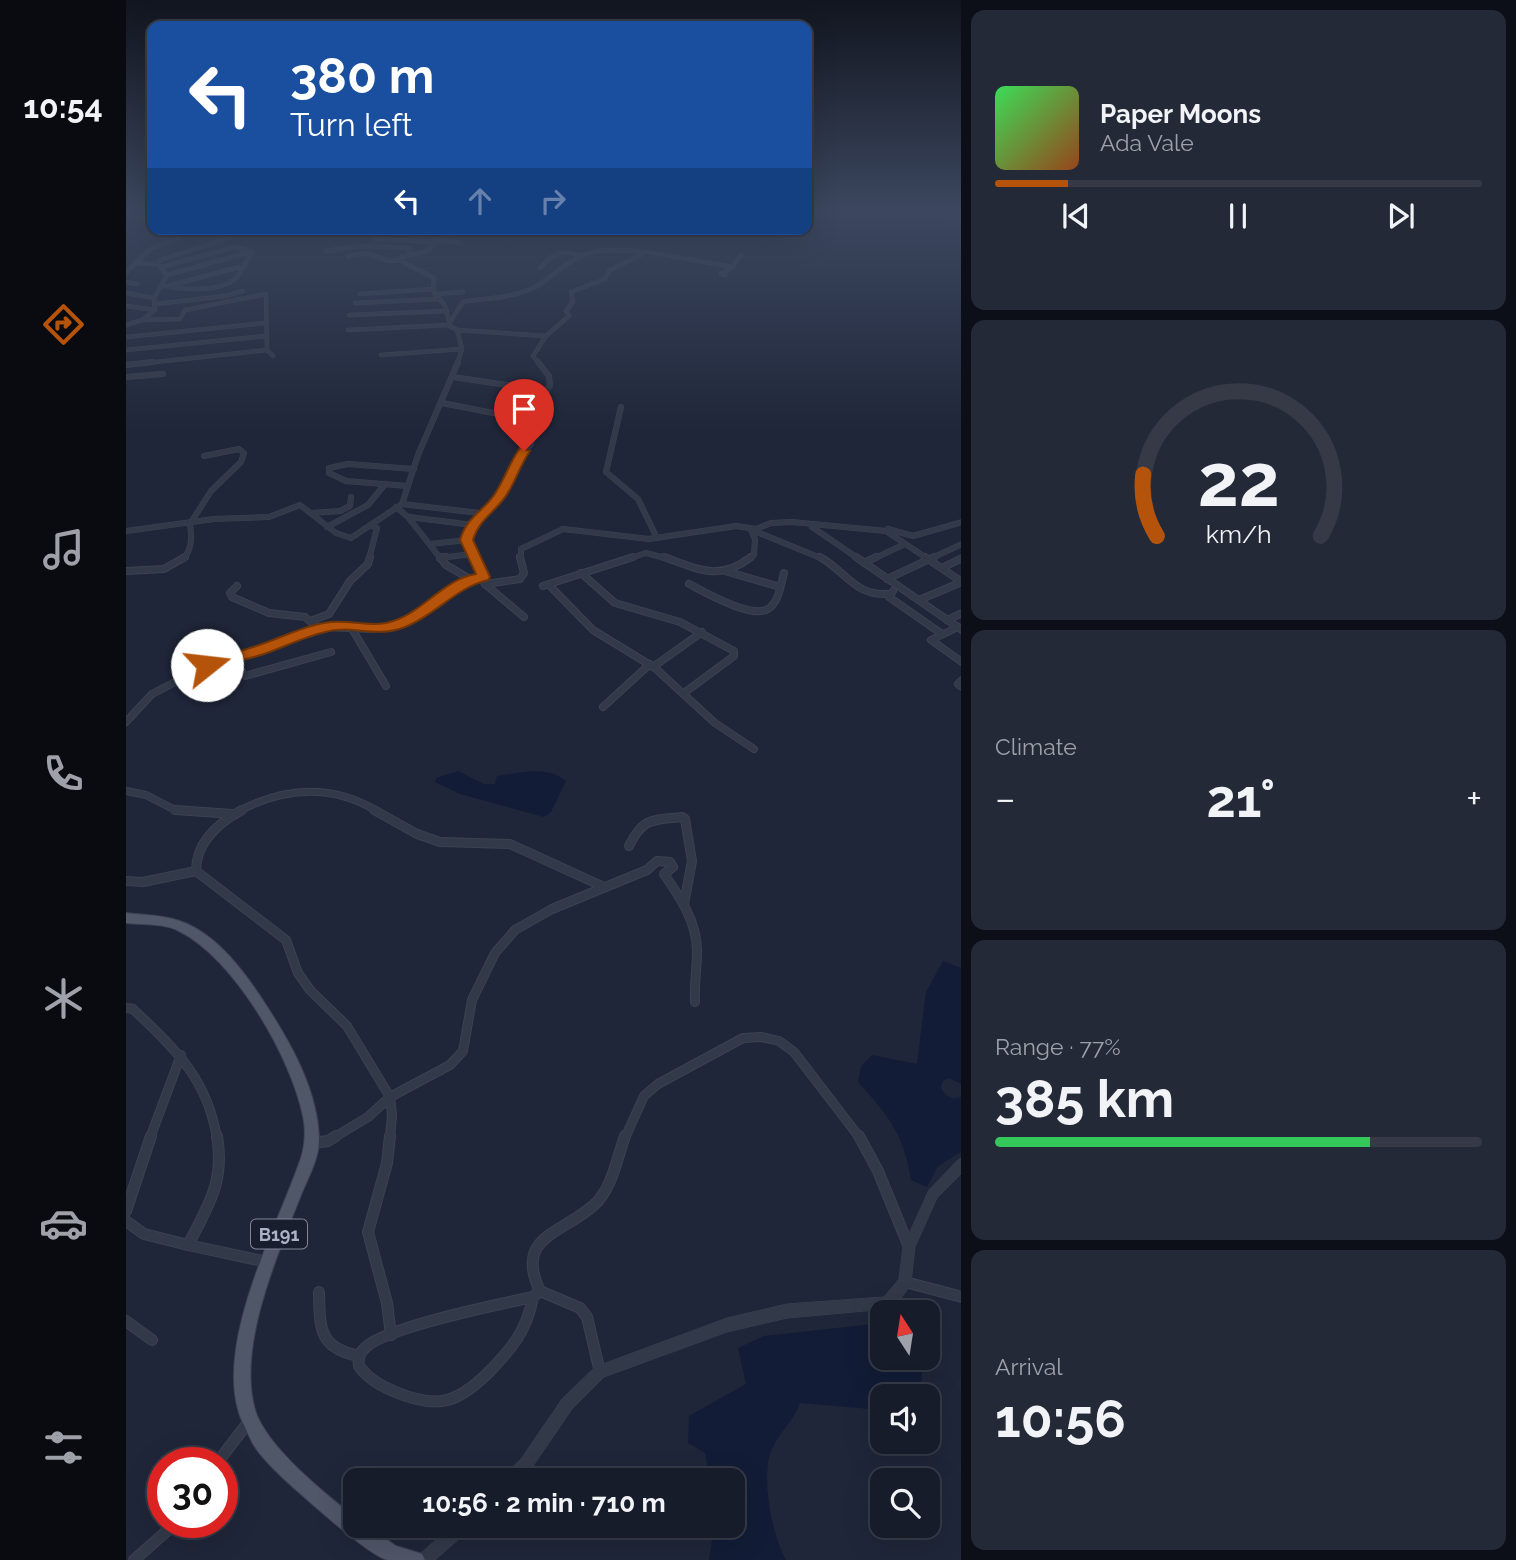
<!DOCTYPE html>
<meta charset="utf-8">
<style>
:root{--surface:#171c2b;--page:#242937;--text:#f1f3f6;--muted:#9ea1a9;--line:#363a47;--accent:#b45309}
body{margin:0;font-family:Raleway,sans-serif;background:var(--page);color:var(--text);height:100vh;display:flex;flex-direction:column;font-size:26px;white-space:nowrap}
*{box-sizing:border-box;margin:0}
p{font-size:23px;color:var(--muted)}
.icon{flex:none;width:38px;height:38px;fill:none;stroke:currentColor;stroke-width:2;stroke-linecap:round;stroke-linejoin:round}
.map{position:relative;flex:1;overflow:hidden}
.sheet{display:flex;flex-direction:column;gap:10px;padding:10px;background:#0d0f18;width:555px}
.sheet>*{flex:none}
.top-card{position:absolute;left:21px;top:21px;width:665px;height:214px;border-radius:14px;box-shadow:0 7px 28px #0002,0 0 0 2px var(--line);background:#1a4fa0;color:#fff;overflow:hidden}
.needle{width:46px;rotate:348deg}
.controls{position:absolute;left:744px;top:1300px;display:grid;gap:14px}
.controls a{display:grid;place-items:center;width:70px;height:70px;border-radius:14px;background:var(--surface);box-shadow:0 7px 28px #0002,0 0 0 2px var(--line);font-size:35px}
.speed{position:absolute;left:21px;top:1447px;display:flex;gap:14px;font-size:35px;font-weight:700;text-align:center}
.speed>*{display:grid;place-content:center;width:91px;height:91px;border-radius:50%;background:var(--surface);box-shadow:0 7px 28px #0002,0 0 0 2px var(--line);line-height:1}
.speed .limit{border:10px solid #d22;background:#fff;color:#111}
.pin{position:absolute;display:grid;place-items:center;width:60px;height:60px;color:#fff;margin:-72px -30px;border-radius:50% 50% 50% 0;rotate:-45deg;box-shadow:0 0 7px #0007}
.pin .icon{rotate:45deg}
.me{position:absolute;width:77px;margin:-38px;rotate:74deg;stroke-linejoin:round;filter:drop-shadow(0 0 5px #0008)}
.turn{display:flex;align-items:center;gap:24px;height:147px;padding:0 28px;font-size:32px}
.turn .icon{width:91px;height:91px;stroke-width:2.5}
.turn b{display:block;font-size:49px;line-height:60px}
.lanes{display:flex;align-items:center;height:66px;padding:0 28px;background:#0003;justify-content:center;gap:35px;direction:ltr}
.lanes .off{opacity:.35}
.big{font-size:52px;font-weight:700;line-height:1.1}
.sheet .widget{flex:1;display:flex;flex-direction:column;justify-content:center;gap:10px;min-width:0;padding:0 24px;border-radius:14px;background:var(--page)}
.sheet .dial{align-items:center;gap:0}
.dial svg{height:182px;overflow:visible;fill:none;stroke:var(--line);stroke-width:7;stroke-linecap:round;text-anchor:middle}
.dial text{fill:var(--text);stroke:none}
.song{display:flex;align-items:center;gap:21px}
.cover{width:84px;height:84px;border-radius:10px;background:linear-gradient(135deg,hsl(130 70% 55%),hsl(20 70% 35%))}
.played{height:7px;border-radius:4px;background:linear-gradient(90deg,var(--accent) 15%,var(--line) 15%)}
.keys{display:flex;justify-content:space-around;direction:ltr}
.heat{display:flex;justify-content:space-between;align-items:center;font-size:38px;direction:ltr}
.charge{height:10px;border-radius:5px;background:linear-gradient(90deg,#34c759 77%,var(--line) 0)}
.trip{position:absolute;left:217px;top:1468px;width:402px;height:70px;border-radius:14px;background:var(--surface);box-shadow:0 7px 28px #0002,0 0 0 2px var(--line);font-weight:700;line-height:70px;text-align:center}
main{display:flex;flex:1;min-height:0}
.dock{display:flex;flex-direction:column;width:126px;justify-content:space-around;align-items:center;background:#090b11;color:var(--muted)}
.dock .icon{width:49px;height:49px}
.dock .selected{color:var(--accent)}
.dock b{font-size:32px;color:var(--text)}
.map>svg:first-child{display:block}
.water{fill:#121c36}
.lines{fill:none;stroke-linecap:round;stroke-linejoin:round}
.minor-far4-casing{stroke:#3c4252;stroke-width:4.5}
.minor-far3-casing{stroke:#3c4252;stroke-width:6}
.minor-far2-casing{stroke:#3c4252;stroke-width:8}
.minor-far1-casing{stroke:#3c4252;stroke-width:10}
.minor-casing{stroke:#3c4252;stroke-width:12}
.tertiary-casing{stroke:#3c4252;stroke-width:1}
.primary-casing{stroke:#3c4252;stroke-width:2}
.minor-far4{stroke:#323949;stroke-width:3.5}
.minor-far3{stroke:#323949;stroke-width:5}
.minor-far2{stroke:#323949;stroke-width:6}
.minor-far1{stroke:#323949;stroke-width:8}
.minor{stroke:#323949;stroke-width:10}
.tertiary{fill:#323949;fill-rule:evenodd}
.primary{fill:#505769;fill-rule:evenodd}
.route{fill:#b45309;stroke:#753606;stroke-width:2}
.labels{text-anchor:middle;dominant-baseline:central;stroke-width:7;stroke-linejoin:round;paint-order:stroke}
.shield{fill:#181e2d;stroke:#808698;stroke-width:2}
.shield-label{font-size:18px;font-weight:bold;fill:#adb3c6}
</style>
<main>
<nav class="dock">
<b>10:54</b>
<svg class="icon selected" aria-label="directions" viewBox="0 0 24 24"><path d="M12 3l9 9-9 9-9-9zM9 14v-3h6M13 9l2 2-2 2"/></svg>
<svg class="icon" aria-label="music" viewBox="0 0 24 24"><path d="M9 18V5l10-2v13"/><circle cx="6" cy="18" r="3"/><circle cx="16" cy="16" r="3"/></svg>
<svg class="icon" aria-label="phone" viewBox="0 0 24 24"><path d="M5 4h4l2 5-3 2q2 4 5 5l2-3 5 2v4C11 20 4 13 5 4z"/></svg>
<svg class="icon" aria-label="climate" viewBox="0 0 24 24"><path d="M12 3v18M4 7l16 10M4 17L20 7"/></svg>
<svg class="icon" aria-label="car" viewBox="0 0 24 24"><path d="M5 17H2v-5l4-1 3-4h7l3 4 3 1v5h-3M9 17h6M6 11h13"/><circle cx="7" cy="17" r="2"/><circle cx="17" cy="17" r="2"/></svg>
<svg class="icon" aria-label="filters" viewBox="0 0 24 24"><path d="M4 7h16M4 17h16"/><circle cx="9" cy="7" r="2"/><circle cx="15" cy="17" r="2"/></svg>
</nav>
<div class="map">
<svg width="836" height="1560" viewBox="0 0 836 1560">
<rect width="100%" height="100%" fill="#1f2639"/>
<g class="water">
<path d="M332,771l26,13h11l2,-8c23,-3 49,-11 69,5l-15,31 -7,5 -84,-23 -25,-12 1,-4z"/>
<path d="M817,961l18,7v116l-12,-6 -6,3 -2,6c3,9 11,14 20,10v55l-23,14 -11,21 -16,-7c-7,-46 -23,-65 -53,-98l3,-16 11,-11 45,9 9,-72z"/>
<path d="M756,1323v35h41l-3,38h-38v14l-82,-7c-6,18 -20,28 -28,46 -12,25 0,87 14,111h-77l5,-34h19v-46h-23l-5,-27 -17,-10 1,-27 57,-32 -8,-36 26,-12z"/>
</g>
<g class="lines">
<g class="minor-far4-casing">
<g id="minor-far4">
<path d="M819,218l17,1"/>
<path d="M312,240l23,3"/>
<path d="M243,246l7,-7 61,3"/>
<path d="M200,251l36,-5 48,2 -2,4"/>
<path d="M222,256l18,-3 23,8 12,-1"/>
<path d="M9,263l23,1"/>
<path d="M35,267l74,-20 17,5c-5,8 -11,22 -18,28 -18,13 -51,9 -71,6"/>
<path d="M414,268c13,-15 23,-19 42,-12"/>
<path d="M0,273l24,-24 27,-10 12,-10"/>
<path d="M41,275l84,-23"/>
<path d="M599,275l-4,-1 11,-7"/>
<path d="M0,282l11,2"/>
<path d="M45,285l69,-18"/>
<path d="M0,293l28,5"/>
<path d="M234,294l74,-5"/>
<path d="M310,294l27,-2"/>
<path d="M229,303l84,-4"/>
<path d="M29,304l71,-8 17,-5"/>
<path d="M0,306l29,4"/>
<path d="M223,315l98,-4"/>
<path d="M16,320l38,-1 5,-9 81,-16 1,56 6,6"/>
<path d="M323,321l-4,-15 -12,-15 1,-13 -31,-16 -2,-5 27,-6 14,-18 37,1"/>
<path d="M0,325l16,-5 13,-10 -1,-12 13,-23 -9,-11 2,-4 66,-21 4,-3 -4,-7"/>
<path d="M222,330l100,-5"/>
<path d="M331,330l-9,-5 15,-23c23,-4 53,-4 74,-16 19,-12 37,-32 61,-35 37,-5 96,10 134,16l9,-12"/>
<path d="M420,336l23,-20 -3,-5 7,-9 -2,-10 34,-13 5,-9 31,-15"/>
<path d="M0,337l139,-14"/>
<path d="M0,350l140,-14"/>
<path d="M255,355l81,-6"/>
<path d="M11,364l130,-14"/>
<path d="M331,364l5,-15 -5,-19 89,6 -13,20 6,8"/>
</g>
</g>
<g class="minor-far3-casing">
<g id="minor-far3">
<path d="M0,365l27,-3"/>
<path d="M0,377l37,-3"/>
<path d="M327,377l94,14"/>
<path d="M316,403l77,15 18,-1"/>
<path d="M495,407l-15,65 32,27 19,39"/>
<path d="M282,486l-62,-5 -17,-8v-5l19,-4 66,5"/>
<path d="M276,504l78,9"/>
<path d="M270,507l12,10 33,42"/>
<path d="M186,513l28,-2 10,-5 1,-9"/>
<path d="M283,517l64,8"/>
<path d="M201,527l41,-22 17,-21"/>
<path d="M686,527l47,32"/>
<path d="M762,529l25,7 49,-14"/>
<path d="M626,530l71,29"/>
<path d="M0,531l88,-12 55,-2 31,-12 36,28 15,5 51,-34 16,-49 40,-93"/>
<path d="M304,544l37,-4"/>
<path d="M314,558l32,-4"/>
<path d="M58,559c8,-12 8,-21 6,-35l21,-33 30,-29 3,-9 -5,-4 -35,7"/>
<path d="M243,559l8,-31 -7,-3"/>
<path d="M349,559l-8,-19 8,-18 24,-25 17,-34 15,-19 5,-21 -1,-22 15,-15 -1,-10 -11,-14"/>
<path d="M395,559v-10l42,-20 86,10 87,-13 20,3 15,-6 21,-1 94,9 42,28"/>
<path d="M501,559l19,-6 23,6"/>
<path d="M623,559l5,-4 1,-16 -4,-9"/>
<path d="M747,559l32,-15"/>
<path d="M804,559l32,-15"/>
</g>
</g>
<g class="minor-far2-casing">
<g id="minor-far2">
<path d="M314,557l6,8 24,14"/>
<path d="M348,557l11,27 35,-5 4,-6 -4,-16"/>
<path d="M538,557c34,12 55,25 87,0"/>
<path d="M694,557c28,16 34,39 70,37"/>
<path d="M730,557l106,73"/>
<path d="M799,557l37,25"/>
<path d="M314,558l6,-1"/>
<path d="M738,563l12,-6"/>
<path d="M816,568l20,-10"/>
<path d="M0,571l38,-2 21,-12"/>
<path d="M599,571l55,16"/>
<path d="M455,573l34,30 65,19 54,29v5l-50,37"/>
<path d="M761,579l47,-22"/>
<path d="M359,584l39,33"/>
<path d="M563,584c16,8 62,35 79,25 11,-7 13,-25 16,-36"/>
<path d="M423,585l44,45 62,38 60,55 39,26"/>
<path d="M111,586l-7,7 2,4 37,16 36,4 7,6"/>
<path d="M417,586l90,-29"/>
<path d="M767,591l-4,6 53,37"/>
<path d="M793,600l43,-18"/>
<path d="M821,620l15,-7"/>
<path d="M225,627l35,59"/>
<path d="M832,627l-27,13 31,22"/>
<path d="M191,630l-4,-10 16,-6 21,-33 18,-17 2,-7"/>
<path d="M106,657l13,19 86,-24"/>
<path d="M527,667l49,-35"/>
<path d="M836,680l-4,4 4,3"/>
<path d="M477,707l47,-43"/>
<path d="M0,722l26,-28 48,-25 125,-42 47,2 28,-5 61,-39 23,-8"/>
<path d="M0,791l20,4 31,16h9"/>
<path d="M113,811c46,-24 93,-27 138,0"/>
</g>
</g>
<g class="minor-far1-casing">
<g id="minor-far1">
<path d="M49,810l58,4"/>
<path d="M116,810c-24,13 -46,32 -46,61l90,69 12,33 12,17 37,36 43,71 2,18 -2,23"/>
<path d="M248,810l43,24 23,8 70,2 94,43"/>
<path d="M503,846c14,-29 24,-26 53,-29l3,2 7,42 -8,43"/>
<path d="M0,881l17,1 53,-11"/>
<path d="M0,1008l7,1c42,40 74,69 84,129"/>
<path d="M24,1138l31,-83"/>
<path d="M207,1138l35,-21 22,-20 60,-32 13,-14 9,-51 23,-47 20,-23 37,-21 95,-39 10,-9 13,1 3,5 -9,7c16,23 33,48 33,77 0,17 -3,34 -2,51"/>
<path d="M499,1138l19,-42 14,-12 85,-46 19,-1 17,4 15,11 66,86"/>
</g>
</g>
<g class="minor-casing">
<g id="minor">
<path d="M91,1136c8,46 -9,70 -29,109l79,17"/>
<path d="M264,1136l-3,27 -19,69 19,71 4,32"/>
<path d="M733,1136l19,35 31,76"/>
<path d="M186,1143l16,-2 8,-5"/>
<path d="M0,1211l25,-75"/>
<path d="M0,1221l18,13 44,11"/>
<path d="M779,1282l57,15"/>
<path d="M193,1292c1,36 -1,55 39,64"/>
<path d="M407,1297c-6,33 -20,50 -43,74 -30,30 -50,39 -92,22 -15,-6 -29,-13 -39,-27 -1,-8 0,-13 7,-19 21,-20 134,-43 167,-50z"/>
<path d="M407,1297l7,-6"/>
<path d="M0,1321l26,19"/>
<path d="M474,1372l-13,-55 -7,-9 -40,-17c-26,-55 22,-57 54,-86 18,-16 23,-47 31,-69"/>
<path d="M91,1463l33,-43"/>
<path d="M8,1560l43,-38"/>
</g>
</g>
<g class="tertiary-casing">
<g id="tertiary">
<path d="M0,212h4l-4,2z"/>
<path d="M836,1158v15l-25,25 -22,49 -4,35c-4,10 -14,23 -24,27l-100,9 -60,14 -123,45 -32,32 -41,60 -12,11h-17l2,-5 17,-16 41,-60 33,-32 132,-49 60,-14 97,-7 15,-18 4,-32 26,-57 29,-30z"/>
<path d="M326,1526h18l-2,5 -33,29h-19l3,-5z"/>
</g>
</g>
<g class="primary-casing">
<path id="primary" d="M0,913c16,2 32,2 47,6 39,10 68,48 89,80 27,41 56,90 57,141 0,20 -13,41 -20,60 -23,58 -62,148 -44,210 11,36 70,84 100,107v9h12l29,20 26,8 3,6c-12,0 -26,0 -37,0 -16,-3 -63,-45 -77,-57 -18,-16 -48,-41 -59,-61 -4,-9 -10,-20 -13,-29 -23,-74 38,-185 62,-255 4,-13 5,-28 2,-42 -12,-59 -69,-158 -124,-185 -15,-8 -36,-6 -53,-8z"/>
</g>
<use href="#minor-far4" class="minor-far4"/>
<use href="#minor-far3" class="minor-far3"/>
<use href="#minor-far2" class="minor-far2"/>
<use href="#minor-far1" class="minor-far1"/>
<use href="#minor" class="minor"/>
<use href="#tertiary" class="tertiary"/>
<use href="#primary" class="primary"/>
</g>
<linearGradient id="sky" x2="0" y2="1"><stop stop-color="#11151f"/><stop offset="0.49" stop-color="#3c475f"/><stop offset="1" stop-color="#3c475f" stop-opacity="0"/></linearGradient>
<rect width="836" height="431" fill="url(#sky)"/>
<path class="route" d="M394,448l10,3c-9,13 -13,26 -21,40 -10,19 -30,27 -36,49l17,37 -2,3c-33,8 -52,35 -83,47 -30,12 -52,-3 -80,5 -21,5 -41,15 -61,22 -19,6 -38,10 -57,16l-5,-2v-7c17,-4 34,-8 51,-14 24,-7 47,-20 71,-24 24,-5 47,6 69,-2 31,-10 51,-42 83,-47l-16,-34c8,-26 25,-29 36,-48 9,-14 14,-30 24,-44z"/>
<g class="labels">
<rect class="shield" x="125" y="1219.5" width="56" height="29" rx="5"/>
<g class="shield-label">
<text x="153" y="1234">B191</text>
</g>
</g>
</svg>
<div class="controls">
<a><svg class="needle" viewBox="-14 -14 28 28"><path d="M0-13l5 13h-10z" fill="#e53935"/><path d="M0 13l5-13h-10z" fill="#9ea1a9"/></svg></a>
<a><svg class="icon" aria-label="sound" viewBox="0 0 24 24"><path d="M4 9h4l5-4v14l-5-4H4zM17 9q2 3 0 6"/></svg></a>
<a><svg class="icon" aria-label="search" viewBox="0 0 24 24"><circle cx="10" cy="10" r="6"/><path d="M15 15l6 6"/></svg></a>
</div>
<div class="speed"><div class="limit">30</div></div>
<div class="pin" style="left:398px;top:451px;background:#d93025"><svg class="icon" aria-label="arrive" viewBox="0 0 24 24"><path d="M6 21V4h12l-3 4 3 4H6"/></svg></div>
<svg class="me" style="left:81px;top:665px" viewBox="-20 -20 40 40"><circle r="19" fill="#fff"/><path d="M0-13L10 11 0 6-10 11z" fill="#b45309"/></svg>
<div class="trip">10:56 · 2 min · 710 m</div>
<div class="top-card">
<div class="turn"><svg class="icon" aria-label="left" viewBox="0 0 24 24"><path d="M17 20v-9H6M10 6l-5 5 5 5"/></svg><div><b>380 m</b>Turn left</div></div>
<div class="lanes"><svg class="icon" aria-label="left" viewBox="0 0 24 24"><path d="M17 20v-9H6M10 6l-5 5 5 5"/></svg><svg class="icon off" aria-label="ahead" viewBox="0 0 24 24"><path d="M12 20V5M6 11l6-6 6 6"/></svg><svg class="icon off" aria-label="right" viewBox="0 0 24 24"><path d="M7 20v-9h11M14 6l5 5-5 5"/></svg></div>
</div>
</div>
<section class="sheet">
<div class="widget">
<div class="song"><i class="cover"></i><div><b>Paper Moons</b><p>Ada Vale</p></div></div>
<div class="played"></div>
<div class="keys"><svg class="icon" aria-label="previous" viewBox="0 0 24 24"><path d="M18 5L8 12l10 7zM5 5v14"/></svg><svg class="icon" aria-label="pause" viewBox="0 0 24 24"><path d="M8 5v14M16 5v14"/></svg><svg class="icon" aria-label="next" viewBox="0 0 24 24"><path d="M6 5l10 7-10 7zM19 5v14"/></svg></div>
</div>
<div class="widget dial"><svg viewBox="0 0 100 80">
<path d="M14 69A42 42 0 1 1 86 69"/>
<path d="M14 69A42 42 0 0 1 8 42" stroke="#b45309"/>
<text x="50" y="56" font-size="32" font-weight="700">22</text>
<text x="50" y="72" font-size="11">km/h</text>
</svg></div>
<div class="widget"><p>Climate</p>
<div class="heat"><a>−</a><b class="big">21°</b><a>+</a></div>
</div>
<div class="widget"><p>Range · 77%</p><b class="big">385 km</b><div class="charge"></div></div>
<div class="widget"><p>Arrival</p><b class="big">10:56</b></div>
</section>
</main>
